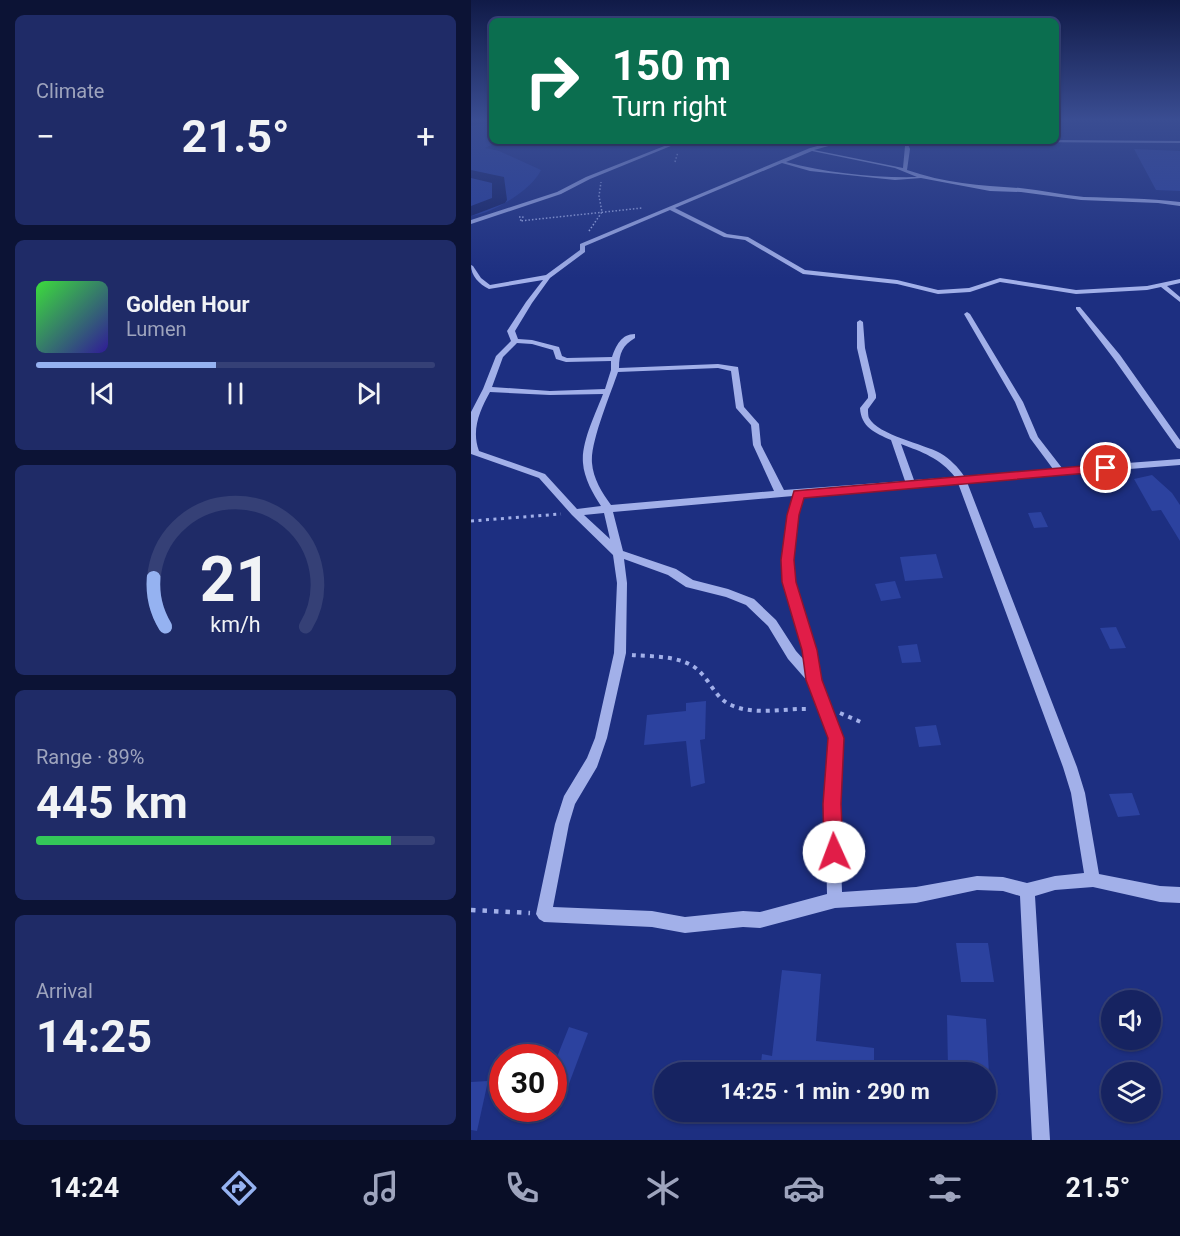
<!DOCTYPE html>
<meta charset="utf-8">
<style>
:root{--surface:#162361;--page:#1f2b67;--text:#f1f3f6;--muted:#9ea4bd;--line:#354076;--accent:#95b2f1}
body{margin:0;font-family:Roboto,sans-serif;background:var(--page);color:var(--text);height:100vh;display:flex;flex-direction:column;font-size:22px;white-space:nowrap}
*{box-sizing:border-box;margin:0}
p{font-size:20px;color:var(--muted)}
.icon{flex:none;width:33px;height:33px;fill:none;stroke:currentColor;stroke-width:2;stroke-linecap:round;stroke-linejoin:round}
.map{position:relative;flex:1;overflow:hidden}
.side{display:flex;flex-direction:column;gap:15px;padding:15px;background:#0c1335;width:471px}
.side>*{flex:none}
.top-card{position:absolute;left:18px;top:18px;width:570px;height:126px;border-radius:9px;box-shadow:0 2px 4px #0004,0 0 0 2px var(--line);background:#0b6e4f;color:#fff;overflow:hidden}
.buttons{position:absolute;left:630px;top:990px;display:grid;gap:12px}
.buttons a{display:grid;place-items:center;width:60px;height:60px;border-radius:50%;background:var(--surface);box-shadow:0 2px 4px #0004,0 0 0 2px var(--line);font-size:30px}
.speed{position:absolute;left:18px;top:1044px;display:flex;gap:12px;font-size:30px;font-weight:700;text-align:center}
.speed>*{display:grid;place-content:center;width:78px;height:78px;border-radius:50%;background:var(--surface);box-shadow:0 2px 4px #0004,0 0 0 2px var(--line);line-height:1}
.speed .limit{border:9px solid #d22;background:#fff;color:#111}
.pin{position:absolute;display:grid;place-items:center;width:51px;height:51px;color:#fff;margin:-26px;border:3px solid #fff;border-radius:50%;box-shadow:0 2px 6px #0007}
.me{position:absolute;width:66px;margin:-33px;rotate:358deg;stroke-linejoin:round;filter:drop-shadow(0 0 4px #0008)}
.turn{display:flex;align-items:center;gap:21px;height:126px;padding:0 24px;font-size:27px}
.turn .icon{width:78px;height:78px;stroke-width:2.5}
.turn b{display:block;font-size:42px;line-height:51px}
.big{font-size:45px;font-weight:700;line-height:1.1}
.side .widget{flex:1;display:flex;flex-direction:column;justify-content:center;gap:9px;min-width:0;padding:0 21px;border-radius:9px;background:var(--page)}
.side .dial{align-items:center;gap:0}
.dial svg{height:156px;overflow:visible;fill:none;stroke:var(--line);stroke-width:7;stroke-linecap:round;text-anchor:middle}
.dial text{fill:var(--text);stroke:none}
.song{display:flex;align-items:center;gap:18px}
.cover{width:72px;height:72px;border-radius:9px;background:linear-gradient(135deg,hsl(120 70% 55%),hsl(250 70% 35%))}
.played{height:6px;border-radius:3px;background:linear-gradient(90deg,var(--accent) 45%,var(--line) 45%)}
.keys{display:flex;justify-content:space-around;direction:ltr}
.heat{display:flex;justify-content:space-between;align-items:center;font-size:33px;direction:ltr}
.charge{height:9px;border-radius:4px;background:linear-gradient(90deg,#34c759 89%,var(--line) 0)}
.trip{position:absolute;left:183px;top:1062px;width:342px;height:60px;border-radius:30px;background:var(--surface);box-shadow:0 2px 4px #0004,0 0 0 2px var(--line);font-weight:700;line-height:60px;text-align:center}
.tab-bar{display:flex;height:96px;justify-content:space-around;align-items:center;background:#090e27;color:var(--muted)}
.tab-bar .icon{width:42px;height:42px}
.tab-bar .current{color:var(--accent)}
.tab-bar b{font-size:27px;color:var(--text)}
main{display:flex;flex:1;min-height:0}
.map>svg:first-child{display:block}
.green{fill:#263d9a}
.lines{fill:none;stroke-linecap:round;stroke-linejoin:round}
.river{fill:#132060;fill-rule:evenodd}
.building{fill:#2c429f}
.path-far3{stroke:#a2b0e9;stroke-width:1.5;stroke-dasharray:1.5 2;stroke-linecap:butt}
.path-far2{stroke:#a2b0e9;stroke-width:3;stroke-dasharray:3 4.5;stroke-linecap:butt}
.path-far1{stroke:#a2b0e9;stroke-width:4;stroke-dasharray:4 5;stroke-linecap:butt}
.path{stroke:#a2b0e9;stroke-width:4.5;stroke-dasharray:4.5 7;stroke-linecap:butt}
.minor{fill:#a2b0e9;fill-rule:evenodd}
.route{fill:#e11d48;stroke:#92132f;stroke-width:1.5}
</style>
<main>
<section class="side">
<div class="widget"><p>Climate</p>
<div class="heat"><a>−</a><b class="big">21.5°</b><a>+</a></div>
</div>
<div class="widget">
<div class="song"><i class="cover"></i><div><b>Golden Hour</b><p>Lumen</p></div></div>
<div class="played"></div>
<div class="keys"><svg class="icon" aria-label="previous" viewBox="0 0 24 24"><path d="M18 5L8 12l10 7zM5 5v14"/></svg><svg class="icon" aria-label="pause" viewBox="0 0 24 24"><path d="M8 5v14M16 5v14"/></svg><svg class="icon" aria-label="next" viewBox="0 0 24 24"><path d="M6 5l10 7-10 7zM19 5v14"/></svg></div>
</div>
<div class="widget dial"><svg viewBox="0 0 100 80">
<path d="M14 69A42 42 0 1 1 86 69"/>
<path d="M14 69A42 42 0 0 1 8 44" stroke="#95b2f1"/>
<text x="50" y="56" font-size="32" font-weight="700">21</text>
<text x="50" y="72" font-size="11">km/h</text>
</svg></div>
<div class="widget"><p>Range · 89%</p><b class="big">445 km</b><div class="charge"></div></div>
<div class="widget"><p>Arrival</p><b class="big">14:25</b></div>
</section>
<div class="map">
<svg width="709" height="1140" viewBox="0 0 709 1140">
<rect width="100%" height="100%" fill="#1d2f81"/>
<path class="green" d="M21,122v19h8l-15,7 14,3 42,19c-9,20 -49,44 -70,46v-90z"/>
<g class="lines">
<path class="river" d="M0,170l33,7 3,23 -2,3 -34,13v-10l21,-8v-15l-21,-5z"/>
</g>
<g class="building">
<path d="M663,149l46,2v40l-24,-1z"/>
<path d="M681,475l20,18 8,12v36l-19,-31 -9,1 -18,-32z"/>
<path d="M570,512l7,15 -14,1 -6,-15z"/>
<path d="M465,554l7,24 -38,3 -5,-24z"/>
<path d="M424,581l6,17 -20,3 -6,-17z"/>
<path d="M645,627l10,21 -16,1 -10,-21z"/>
<path d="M446,644l4,18 -19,1 -4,-17z"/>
<path d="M235,701l-1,38 -5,1 5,43 -14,4 -5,-46 -42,4 3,-30 39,-4v-8z"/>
<path d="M465,725l5,20 -22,2 -4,-20z"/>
<path d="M661,793l8,22 -22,2 -9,-23z"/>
<path d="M485,943h32l6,39h-33z"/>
<path d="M311,970l39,4 -5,67 58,7v20l-66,-8 -1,12h-47l2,-18 10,2z"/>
<path d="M476,1015l39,4 3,55 -41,-6z"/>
<path d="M98,1027l19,6 -24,64 -11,-4v-26z"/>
<path d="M17,1081l-11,50 -6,-1v-48z"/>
</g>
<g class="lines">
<g class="path-far3">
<path d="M204,162l3,-10"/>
<path d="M48,217h4l-3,4 122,-13"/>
<path d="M118,231l13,-19 -3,-16 2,-14"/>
</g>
<path class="path-far2" d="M0,521l90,-7"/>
<g class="path-far1">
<path d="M161,655c23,2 54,0 70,19 10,11 15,25 29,31 24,11 53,3 79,4"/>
<path d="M369,713l23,10"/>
</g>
<path class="path" d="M0,910l59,3"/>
<g class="minor">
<path d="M585,140l124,1v2l-179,-1 -93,2 2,5 -3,21c37,13 75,16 113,18 21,2 42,7 64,9 32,1 64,1 96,5v4l-22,-3 -77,-3 -60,-8 -31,-1 -69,-13 -26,2 -85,-9 -28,-8 -107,45 52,26 21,3 57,33 92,10 41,10 31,-2 31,-10 76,12 71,-4 33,-7v4l-13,3 13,11v5l-19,-15 -14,3 -71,4 -76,-12 -30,10 -32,2 -41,-10 -94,-10 -58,-34 -21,-3 -54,-27 -85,36v6l-35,26 -18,25 -17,28 3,8 14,1 27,7 3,9 5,2 45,-1c4,-11 9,-23 23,-23v4c-12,7 -16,15 -16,30l99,-4 20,3 6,40 15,17 2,21 23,45 121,-9 -14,-41c-16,-7 -30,-13 -31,-32l8,-10v-3l-11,-47v-26l3,-2 3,2 2,26 11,47v3l-8,11c0,1 0,7 1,9 9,17 55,26 71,35 10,6 18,14 24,23l89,-7 -23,-31 -15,-36 -51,-88 3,-2 3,2 53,88 15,35 24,31 118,-9v6l-213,17 110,285 8,26 14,81 61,12 20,1v16l-20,-1 -67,-15 -38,3 -20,6 15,244h-18l-12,-244 -17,-5 -26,-1 -61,13 -81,5 -75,20 -17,-1 -58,6 -33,-6 -108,-5 -5,-3 -3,-5 19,-90 9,-28 23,-38 8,-20 19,-85 3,-70 -4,-28 -41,-40 -33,-37 -68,-24v-42l12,-23 13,-33 15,-15 -4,-10 19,-29 17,-22 -54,9c-10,-5 -18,-13 -18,-24l2,1 8,12 9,7 56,-10 34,-25v-6l230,-96 26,-7h7l-3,2zM431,144l3,2 -2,22 -89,-18 18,-5zM341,151l83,17 22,9c-42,1 -91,-4 -131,-15zM46,343l15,1 21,6 3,9 10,3 45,-1v9l-6,19 -55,2 -58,-4 11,-30zM247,368l13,3 5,37 15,17 2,20 21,46 -163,14c-9,-12 -18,-27 -19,-42 -2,-21 19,-70 26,-91zM19,392l60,3 53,-1c-7,19 -22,48 -20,69 1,15 10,31 18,43l-24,3 -32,-35 -66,-23c-8,-21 1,-41 11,-59zM430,444c21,8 39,14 54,33l-41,3zM487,483l105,284 8,26 13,80 -29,3 -28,7 -24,-6 -26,-1 -61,11 -74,5 -3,-88 3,-66 -22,-58 -5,-30 -21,-68 -1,-22 5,-45 4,-19 106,-9 3,1 4,-2zM322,496c-6,25 -14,63 -9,88 6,26 17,51 21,77l-9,-10 -20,-31 -22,-21 -26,-10 -35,-9 -17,-11 -53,-18 -10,-39zM133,513l6,26 -26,-24zM153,559l44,16 18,12 40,10 20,8 22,21 20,33 21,24 21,55 -5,66 2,90 -67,18 -17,-1 -58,6 -33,-6 -99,-4 16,-83 6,-20 22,-37 10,-29 19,-85 1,-70z"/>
<path d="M206,141h6l-93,38 -29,15 -90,30v-4l86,-28 29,-15z"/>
<path d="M605,307h4l40,48 60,85v9l-3,-1 -63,-89 -38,-50z"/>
</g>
</g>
<linearGradient id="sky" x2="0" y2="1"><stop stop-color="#101a47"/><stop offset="0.43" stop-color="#3a4d92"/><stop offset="1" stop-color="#3a4d92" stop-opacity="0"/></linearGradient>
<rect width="709" height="278" fill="url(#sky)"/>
<path class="route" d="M635,464l6,4 -1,3 -307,27 -5,17 -5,45 2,22 21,68 5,30 22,58 -3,66 2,48 -2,7 -7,3 -7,-3 -3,-7 -1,-48 5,-66 -22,-58 -4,-30 -20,-68 -1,-22 6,-45 7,-24z"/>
</svg>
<div class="buttons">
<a><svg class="icon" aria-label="sound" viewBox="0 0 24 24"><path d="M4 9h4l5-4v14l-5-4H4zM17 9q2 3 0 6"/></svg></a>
<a><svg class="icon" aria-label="layers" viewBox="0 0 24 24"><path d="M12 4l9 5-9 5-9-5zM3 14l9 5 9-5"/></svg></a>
</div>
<div class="speed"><div class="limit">30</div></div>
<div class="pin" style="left:635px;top:468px;background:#d93025"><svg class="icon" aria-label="arrive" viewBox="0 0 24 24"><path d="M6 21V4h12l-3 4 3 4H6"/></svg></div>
<svg class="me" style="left:363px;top:852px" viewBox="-20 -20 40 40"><circle r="19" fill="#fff"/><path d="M0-13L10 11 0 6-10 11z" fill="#e11d48"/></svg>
<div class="trip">14:25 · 1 min · 290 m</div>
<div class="top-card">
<div class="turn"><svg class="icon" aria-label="right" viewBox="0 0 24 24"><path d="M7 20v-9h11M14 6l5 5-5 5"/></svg><div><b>150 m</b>Turn right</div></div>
</div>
</div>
</main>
<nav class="tab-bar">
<b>14:24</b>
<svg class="icon current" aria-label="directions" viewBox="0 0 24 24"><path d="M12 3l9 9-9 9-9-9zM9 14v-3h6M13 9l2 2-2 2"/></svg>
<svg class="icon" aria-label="music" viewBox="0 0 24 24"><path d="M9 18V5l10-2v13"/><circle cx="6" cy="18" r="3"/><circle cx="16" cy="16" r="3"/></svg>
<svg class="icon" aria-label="phone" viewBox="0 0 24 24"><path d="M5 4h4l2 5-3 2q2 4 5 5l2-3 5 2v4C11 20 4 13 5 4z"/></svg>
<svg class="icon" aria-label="climate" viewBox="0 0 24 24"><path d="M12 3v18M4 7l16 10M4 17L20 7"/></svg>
<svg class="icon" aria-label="car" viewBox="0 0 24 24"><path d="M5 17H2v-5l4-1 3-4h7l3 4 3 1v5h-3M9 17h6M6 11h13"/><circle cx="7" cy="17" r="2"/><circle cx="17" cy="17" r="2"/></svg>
<svg class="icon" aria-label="filters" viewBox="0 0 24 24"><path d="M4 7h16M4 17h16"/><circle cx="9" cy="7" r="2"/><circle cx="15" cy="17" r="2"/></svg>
<b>21.5°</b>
</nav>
